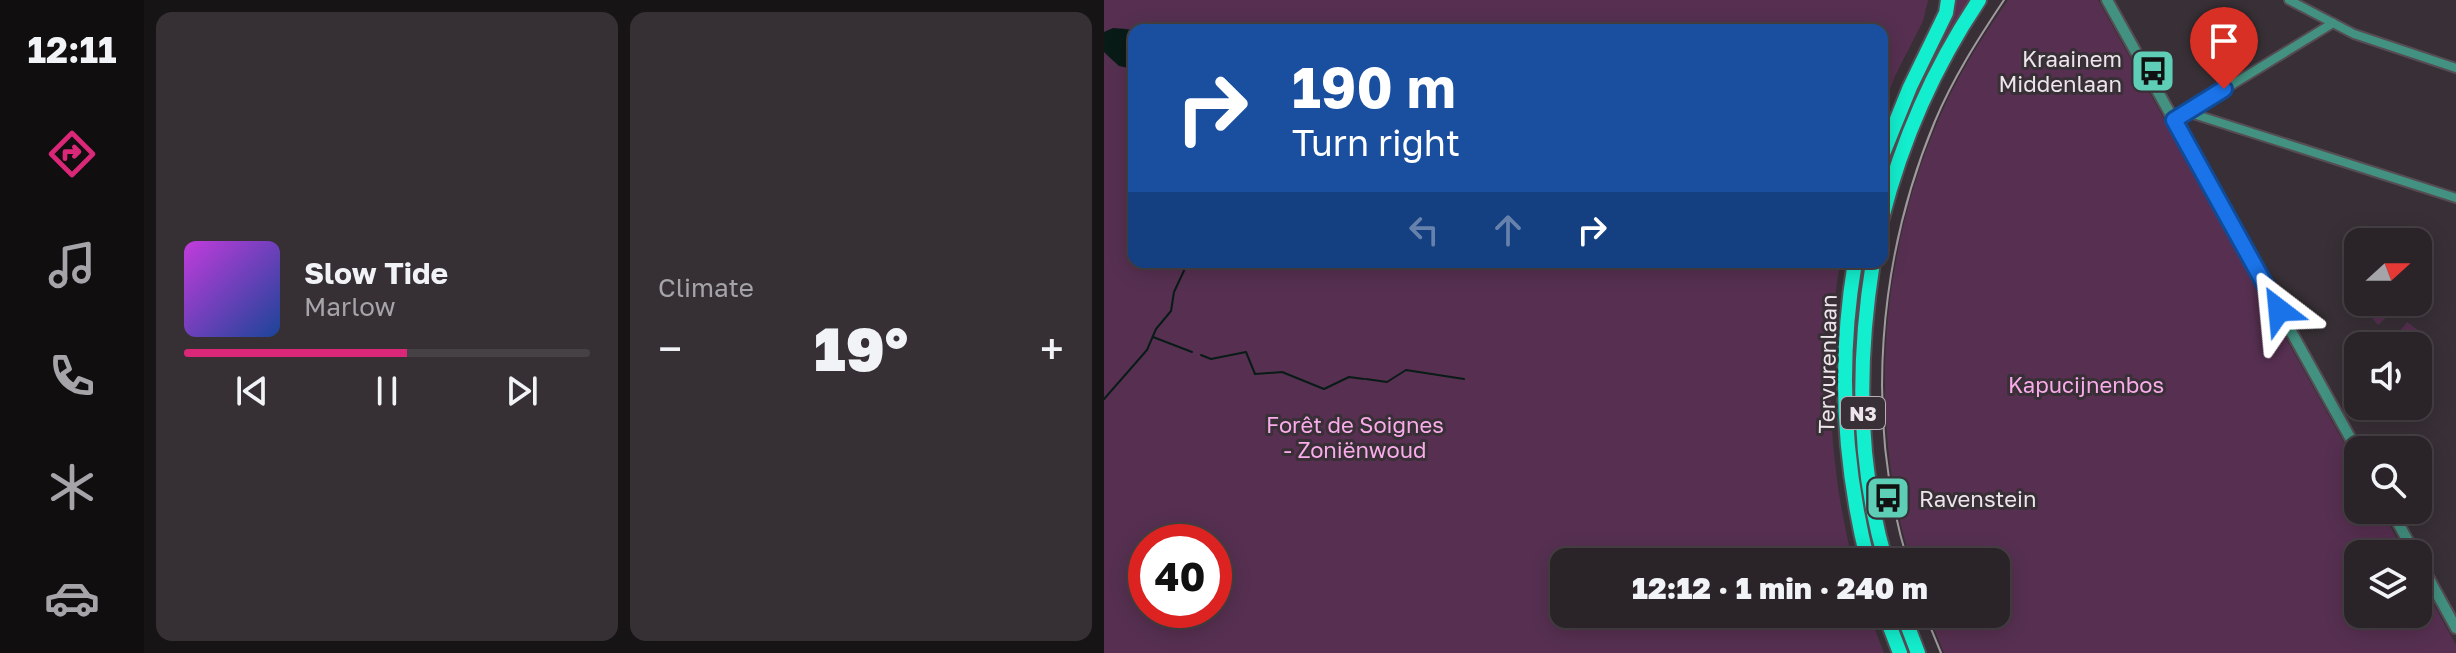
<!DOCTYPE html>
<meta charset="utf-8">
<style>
:root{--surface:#2a2428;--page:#363034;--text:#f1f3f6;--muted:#a5a4a8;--line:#464145;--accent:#db2777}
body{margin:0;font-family:"Golos Text",sans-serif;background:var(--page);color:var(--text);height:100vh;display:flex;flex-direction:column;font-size:30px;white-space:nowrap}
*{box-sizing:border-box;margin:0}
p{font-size:26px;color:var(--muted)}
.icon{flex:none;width:44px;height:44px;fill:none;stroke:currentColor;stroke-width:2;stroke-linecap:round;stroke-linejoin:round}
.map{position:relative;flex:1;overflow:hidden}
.drawer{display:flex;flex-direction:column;gap:12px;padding:12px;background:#171416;width:960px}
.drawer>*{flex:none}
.top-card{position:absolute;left:24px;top:24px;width:760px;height:244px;border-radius:16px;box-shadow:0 4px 20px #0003,0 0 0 2px var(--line);background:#1a4fa0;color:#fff;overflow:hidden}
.needle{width:52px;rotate:69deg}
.buttons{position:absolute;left:1240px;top:228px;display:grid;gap:16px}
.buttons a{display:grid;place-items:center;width:88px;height:88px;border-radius:16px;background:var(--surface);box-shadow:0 4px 20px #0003,0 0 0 2px var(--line);font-size:40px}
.speed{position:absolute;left:24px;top:524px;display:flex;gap:16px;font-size:40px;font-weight:700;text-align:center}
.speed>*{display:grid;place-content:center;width:104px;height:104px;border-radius:50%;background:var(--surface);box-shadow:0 4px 20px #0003,0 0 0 2px var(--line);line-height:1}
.speed .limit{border:12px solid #d22;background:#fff;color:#111}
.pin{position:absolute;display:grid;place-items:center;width:68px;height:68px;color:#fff;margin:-82px -34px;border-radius:50% 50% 50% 0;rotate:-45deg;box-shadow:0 0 8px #0007}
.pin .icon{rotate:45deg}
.me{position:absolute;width:88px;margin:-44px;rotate:331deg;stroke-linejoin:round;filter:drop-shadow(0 0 6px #0008)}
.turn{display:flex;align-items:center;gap:28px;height:168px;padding:0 32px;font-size:36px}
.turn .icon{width:104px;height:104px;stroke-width:2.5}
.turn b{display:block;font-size:56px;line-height:68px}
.lanes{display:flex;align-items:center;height:76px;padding:0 32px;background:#0003;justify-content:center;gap:40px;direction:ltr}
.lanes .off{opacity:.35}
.big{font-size:60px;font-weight:800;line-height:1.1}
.drawer .tile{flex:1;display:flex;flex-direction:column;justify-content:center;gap:12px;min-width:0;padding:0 28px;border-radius:16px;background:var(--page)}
.song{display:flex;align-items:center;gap:24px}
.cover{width:96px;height:96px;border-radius:12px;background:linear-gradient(135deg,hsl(290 70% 55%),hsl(220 70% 35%))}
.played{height:8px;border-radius:4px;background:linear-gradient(90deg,var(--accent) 55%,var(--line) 55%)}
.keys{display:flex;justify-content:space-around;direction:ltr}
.heat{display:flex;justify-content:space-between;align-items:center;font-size:44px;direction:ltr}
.drawer .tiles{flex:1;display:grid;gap:12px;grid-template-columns:repeat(2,1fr)}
.trip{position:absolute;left:446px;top:548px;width:460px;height:80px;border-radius:16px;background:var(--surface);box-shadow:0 4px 20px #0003,0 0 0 2px var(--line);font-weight:800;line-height:80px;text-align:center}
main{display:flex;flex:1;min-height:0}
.tab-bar{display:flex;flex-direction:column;width:144px;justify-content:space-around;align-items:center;background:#110e10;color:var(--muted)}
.tab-bar .icon{width:56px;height:56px}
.tab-bar .current{color:var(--accent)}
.tab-bar b{font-size:36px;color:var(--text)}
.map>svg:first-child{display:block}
.green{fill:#573051;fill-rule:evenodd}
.water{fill:#091b17}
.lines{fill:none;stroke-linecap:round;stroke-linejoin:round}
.stream{stroke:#091b17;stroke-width:2}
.minor-casing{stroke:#554d53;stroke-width:12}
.tertiary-casing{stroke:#554d53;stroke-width:14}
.primary-casing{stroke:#554d53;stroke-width:18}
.minor{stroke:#429181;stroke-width:8}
.tertiary{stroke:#429181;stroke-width:10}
.primary{stroke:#13eece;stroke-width:14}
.tram{stroke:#a09a9e;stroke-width:2}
.route-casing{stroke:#114b97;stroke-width:20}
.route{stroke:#1a73e8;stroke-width:14}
.labels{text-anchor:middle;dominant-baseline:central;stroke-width:6;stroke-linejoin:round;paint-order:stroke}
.shield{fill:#383036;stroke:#b6afb4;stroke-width:2}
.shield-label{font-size:20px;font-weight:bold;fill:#ece6ea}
.poi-label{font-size:22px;fill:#ece6ea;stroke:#383036;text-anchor:end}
.street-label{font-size:22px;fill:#ece6ea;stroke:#383036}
.park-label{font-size:22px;fill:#f9abea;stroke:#383036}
</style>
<main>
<nav class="tab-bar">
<b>12:11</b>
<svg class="icon current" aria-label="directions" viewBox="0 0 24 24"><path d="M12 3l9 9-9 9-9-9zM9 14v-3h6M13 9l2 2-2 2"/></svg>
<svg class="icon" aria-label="music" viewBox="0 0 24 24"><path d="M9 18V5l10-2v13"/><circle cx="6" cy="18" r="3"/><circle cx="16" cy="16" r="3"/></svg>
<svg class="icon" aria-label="phone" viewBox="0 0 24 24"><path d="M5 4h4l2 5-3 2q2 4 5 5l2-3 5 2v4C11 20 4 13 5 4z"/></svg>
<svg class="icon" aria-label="climate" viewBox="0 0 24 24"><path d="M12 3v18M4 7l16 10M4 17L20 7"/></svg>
<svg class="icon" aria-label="car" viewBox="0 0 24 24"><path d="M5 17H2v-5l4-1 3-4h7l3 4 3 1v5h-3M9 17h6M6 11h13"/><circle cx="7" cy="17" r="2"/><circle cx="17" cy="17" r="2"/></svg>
</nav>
<section class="drawer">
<div class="tiles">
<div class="tile">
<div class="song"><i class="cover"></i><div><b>Slow Tide</b><p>Marlow</p></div></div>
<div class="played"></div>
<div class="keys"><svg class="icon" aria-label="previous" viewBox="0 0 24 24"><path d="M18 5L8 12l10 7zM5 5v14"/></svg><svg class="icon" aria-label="pause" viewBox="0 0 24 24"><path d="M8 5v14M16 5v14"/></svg><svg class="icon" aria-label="next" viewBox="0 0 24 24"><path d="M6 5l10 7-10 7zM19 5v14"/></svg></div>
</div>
<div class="tile"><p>Climate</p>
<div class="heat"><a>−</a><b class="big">19°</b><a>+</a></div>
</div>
</div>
</section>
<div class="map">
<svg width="1352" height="653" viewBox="0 0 1352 653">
<rect width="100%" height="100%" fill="#383036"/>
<g class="green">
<path d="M0,0h824l-5,21 -28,55 -13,33v-79h-748l-12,-2 -18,4z"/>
<path d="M849,0h18l-89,198v-27l12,-35 33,-73 22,-42z"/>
<path d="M904,0h90l260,468v42h23l25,44h-48v60h60v-38l38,69v8h-512l-16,-39h68v-52h-85c-43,-142 -32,-305 27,-441 18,-43 43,-82 70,-121z"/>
<path d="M0,52c8,9 18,17 30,17v193h706c-16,101 -12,201 13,300h-289v52h305l15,39h-780zM42,542h68v68h-68z"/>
<path d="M755,262h9l-8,56 21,244h-8l-15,-69 -9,-104z"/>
<path d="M1270,302h30l-26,23 -13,-15z"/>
<path d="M1303,322l16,12 -9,12h-26z"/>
</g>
<path class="water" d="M9,28l21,2v39l-15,-3 -15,-14v-20z"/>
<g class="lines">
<g class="stream">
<path d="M49,337l39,15"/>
<path d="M97,355l10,4 35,-7 9,22 27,-2 42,17 25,-12 15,2"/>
<path d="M262,379l21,3 19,-12 58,9"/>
<path d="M0,399l43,-49 9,-21 15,-18 3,-19 14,-30"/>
</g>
<g class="minor-casing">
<g id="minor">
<path d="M1185,0l65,34 102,34"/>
<path d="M1083,112l269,86"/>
<path d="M1070,120l159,-97"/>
</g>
</g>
<g class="tertiary-casing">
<g id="tertiary">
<path d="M1003,0l251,452"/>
<path d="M1287,510l24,44"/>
<path d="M1314,559l38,69"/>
</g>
</g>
<g class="primary-casing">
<g id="primary">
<path d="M778,156l28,-69 36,-74 2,-13"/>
<path d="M778,218c20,-78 52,-151 97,-218"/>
<path d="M751,262c-17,100 -12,201 13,300"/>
<path d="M769,262c-16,100 -16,203 13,300"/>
<path d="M781,614l15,39"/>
<path d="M799,614l15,39"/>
</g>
</g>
<use href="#minor" class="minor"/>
<use href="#tertiary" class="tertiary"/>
<use href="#primary" class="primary"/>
<g class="tram">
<path d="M804,562c-44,-143 -30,-304 27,-441 18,-43 43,-82 69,-121"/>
<path d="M821,614l16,39"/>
</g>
</g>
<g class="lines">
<g class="route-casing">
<path id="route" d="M1120,89l-50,31 105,190"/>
</g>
<use href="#route" class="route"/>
</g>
<defs>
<g id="bus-square" transform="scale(2.3)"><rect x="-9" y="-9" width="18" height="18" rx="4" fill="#5eceb7" stroke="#383036"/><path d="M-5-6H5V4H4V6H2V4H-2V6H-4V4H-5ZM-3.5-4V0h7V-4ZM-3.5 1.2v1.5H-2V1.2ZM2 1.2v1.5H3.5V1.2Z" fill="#111"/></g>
</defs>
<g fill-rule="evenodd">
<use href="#bus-square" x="1049" y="71"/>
<use href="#bus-square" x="784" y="498"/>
</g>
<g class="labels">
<rect class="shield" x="737" y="397" width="44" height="32" rx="6"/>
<g class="shield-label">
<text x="759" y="413">N3</text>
</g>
<g class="poi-label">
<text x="1018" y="58">Kraainem<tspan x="1018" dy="25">Middenlaan</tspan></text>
<text x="815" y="498" text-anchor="start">Ravenstein</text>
</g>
<g class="street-label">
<text transform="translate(723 364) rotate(-89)">Tervurenlaan</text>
</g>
<g class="park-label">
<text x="982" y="384">Kapucijnenbos</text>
<text x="251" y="424">Forêt de Soignes<tspan x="251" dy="25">- Zoniënwoud</tspan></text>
</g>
</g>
</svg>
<div class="buttons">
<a><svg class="needle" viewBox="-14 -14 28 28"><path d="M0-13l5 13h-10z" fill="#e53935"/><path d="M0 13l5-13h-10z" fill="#a5a4a8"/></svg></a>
<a><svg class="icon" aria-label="sound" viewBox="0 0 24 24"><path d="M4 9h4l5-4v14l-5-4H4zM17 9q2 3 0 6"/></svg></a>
<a><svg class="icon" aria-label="search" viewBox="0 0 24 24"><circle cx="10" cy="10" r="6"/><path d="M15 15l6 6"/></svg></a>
<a><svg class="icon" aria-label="layers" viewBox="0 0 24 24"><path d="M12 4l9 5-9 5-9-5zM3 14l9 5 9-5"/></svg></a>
</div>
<div class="speed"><div class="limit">40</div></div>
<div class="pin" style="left:1120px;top:89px;background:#d93025"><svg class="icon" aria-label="arrive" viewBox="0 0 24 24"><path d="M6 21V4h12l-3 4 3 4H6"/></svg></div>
<svg class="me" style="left:1175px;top:310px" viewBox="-20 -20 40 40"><path d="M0-17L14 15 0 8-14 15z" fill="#1a73e8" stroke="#fff" stroke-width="4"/></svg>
<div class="trip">12:12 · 1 min · 240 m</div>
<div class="top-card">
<div class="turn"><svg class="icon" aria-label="right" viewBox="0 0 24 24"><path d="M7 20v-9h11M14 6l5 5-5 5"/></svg><div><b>190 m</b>Turn right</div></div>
<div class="lanes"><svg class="icon off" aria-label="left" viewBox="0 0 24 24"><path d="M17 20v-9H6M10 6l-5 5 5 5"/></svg><svg class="icon off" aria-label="ahead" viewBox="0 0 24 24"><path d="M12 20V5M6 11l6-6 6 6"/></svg><svg class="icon" aria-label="right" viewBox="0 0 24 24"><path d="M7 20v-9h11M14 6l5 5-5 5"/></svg></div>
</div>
</div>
</main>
